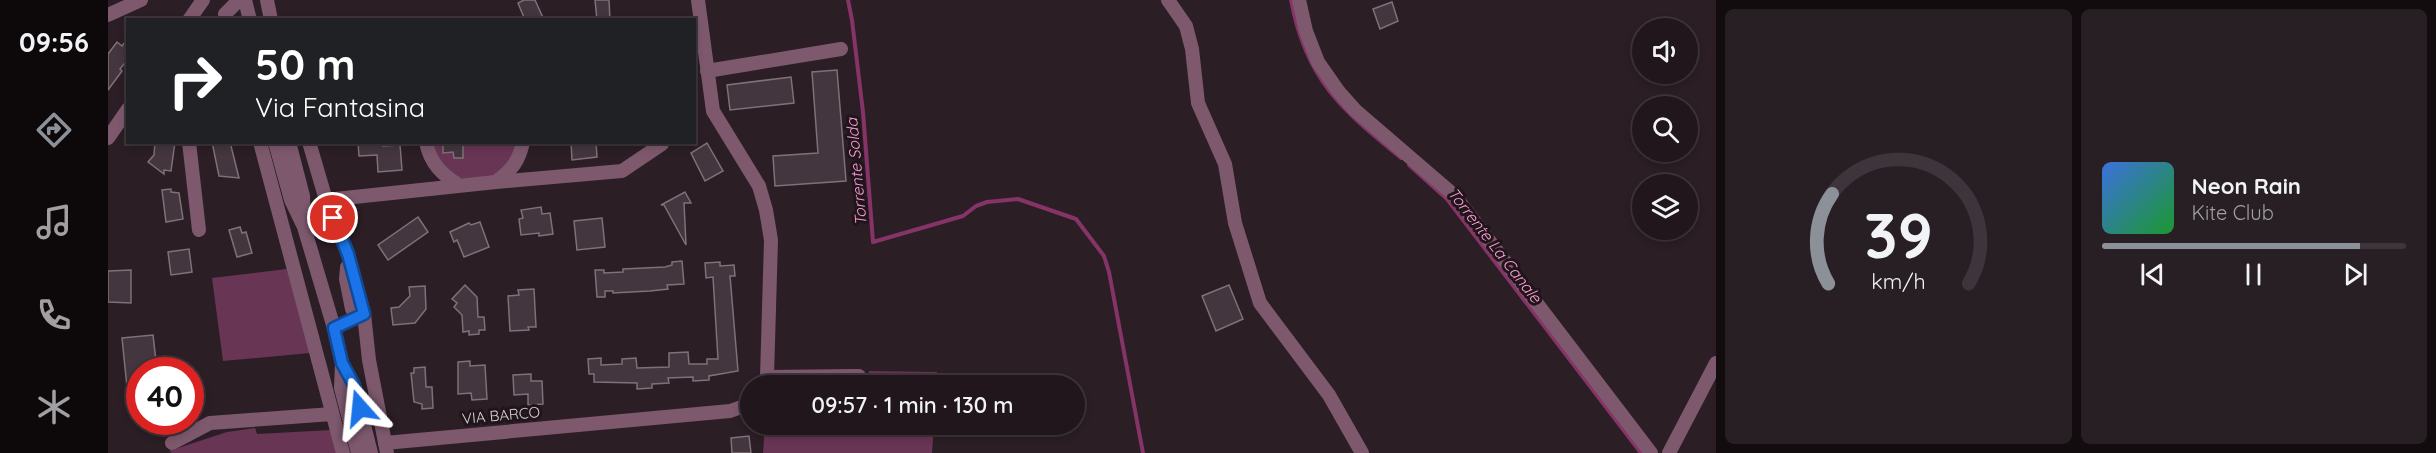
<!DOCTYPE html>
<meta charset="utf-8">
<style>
:root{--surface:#20161c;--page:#281f25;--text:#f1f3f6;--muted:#a29fa3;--line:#3d353b;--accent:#8c9099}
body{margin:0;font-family:Quicksand,sans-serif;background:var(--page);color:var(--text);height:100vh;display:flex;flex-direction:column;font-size:22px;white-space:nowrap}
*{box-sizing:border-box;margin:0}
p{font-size:20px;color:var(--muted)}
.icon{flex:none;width:33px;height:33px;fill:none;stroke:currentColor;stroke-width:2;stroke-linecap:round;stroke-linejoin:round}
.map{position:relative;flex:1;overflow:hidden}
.side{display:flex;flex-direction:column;gap:9px;padding:9px;background:#120c0f;width:720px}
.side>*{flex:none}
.hud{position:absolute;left:18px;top:18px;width:570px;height:126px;border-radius:0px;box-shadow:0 3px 9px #0003,0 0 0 2px var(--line);background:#202124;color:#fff;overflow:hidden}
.fabs{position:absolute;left:1524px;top:18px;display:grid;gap:12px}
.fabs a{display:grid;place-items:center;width:66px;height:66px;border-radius:50%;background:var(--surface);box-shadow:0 3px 9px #0003,0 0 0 2px var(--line);font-size:30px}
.speed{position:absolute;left:18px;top:357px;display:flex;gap:12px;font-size:30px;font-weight:700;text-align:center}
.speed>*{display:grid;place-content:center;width:78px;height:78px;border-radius:50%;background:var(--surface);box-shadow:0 3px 9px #0003,0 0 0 2px var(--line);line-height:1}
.speed .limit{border:9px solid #d22;background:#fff;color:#111}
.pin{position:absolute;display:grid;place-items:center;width:51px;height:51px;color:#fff;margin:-26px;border:3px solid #fff;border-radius:50%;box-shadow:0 2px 6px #0007}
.me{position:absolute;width:66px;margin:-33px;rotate:342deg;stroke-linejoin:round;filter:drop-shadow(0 0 4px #0008)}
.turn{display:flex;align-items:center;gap:21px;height:126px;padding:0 30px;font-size:27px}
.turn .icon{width:78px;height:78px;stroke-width:2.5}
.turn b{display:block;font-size:42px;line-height:51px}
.side .tile{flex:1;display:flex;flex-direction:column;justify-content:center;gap:9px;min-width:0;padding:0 21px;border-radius:9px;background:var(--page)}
.side .dial{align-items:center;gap:0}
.dial svg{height:156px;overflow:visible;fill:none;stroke:var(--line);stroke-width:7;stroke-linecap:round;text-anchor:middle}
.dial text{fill:var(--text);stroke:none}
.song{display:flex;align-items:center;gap:18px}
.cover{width:72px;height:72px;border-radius:9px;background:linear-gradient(135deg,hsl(220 70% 55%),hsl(130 70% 35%))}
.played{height:6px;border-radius:3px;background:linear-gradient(90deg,var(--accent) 85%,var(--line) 85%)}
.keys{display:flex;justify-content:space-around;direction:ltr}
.side .tiles{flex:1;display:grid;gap:9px;grid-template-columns:repeat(2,1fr)}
.trip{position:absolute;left:632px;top:375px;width:345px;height:60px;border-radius:30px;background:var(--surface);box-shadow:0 3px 9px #0003,0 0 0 2px var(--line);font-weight:600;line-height:60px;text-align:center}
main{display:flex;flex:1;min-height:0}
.menu{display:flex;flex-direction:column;width:108px;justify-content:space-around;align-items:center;background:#0d090b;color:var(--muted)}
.menu .icon{width:42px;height:42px}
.menu .selected{color:var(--accent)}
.menu b{font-size:27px;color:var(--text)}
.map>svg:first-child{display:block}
.green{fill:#693555}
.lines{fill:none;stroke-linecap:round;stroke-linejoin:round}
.stream{stroke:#863368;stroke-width:4}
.building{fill:#44363e;stroke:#807078;stroke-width:1.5}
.minor{stroke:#7e596e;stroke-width:14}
.route-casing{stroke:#114b97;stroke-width:15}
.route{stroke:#1a73e8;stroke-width:10}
.labels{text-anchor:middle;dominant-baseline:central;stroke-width:6;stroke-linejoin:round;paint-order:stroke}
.street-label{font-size:15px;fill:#ddd4d9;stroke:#21151c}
.water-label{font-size:16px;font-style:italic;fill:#f99dd3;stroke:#21151c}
</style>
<main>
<nav class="menu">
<b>09:56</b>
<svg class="icon selected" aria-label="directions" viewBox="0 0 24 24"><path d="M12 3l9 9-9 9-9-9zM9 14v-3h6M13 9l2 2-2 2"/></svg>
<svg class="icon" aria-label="music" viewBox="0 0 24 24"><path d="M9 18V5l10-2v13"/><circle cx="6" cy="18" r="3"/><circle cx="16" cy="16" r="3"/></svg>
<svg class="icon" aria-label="phone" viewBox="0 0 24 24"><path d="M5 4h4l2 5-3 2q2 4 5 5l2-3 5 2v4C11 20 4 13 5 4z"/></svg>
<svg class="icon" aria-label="climate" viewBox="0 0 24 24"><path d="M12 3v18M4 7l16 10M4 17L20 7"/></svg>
</nav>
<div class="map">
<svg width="1608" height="453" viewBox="0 0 1608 453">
<rect width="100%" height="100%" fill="#2b1e25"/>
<g class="green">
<path d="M409,142c-3,10 -5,18 -12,26 -18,19 -53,15 -66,-7 -4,-5 -5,-13 -6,-18z"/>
<path d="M179,269l23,84 -87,8 -11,-83z"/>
<path d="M761,371l68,1 -1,13 -160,1 2,-5 90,-1z"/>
<path d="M657,425h169l-2,28h-169z"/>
<path d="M147,428l2,6 74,-4 6,23h-165l-3,-2 58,-19z"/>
</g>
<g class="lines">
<g class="stream">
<path d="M740,0l4,20 11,92 10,130 90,-26 13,-10 11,-4 31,-3 58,20 28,37 5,16 34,181"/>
<path d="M1183,0c15,80 50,109 110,158"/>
<path d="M1301,165l38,34 194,254"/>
</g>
</g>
<g class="building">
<path d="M416,0h11l9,20h-19l-7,-17z"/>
<path d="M487,0h14l1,20h-13z"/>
<path d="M1284,2l6,19 -18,8 -7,-20z"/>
<path d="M20,38v21l-8,10 2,2 -14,19v-36l9,-12 5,4z"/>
<path d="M729,70l9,111 -71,5 -2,-30 45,-3 -6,-81z"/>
<path d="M683,77l3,26 -64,7 -3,-25z"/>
<path d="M47,142h20l-4,29 -7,-1v4l-16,-12 6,-7z"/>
<path d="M104,142h18l9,36 -20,-2z"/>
<path d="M250,142h25v4l17,-1 2,25 -24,2 -1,-17 -18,1z"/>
<path d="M335,142l20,3v13h-9l-1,-6 -10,1z"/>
<path d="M463,142h25l1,15 -25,3z"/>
<path d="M599,143l16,28 -18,10 -14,-28z"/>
<path d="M63,189v3l8,1 4,26 -17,3 -4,-32z"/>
<path d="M577,192l6,11h-7l2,42 -22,-40h-3z"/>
<path d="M433,207l1,7 8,-1 3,21 -14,2v-3l-18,2 -2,-16 4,-1 -2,-8z"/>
<path d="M310,217l10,15 -40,28 -10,-15z"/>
<path d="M494,218l3,29 -28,3 -3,-29z"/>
<path d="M372,222l9,25 -25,10 -7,-17 -3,2 -4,-10 19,-9 2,2z"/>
<path d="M132,227l2,6 4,-1 6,21 -15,4 -8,-27z"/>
<path d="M81,249l3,23 -21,3 -3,-23z"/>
<path d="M574,261l2,23 -17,1 1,4 -18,2 -37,2v-2h-8v6h-8l-2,-27h9v3l19,-1v-3l42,-2 7,-2v-3z"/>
<path d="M612,262v4l14,-1 1,11h-5l8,95 -29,5v4l-16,1v-4l-25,1 1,5 -17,1v4l-15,1v-6l-43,-1v-8h-5l-1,-15 13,-1v7l21,-1v-5l14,-1 1,10 32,-1v-14l19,-1 1,12h18v-5h11l-5,-82 -7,1 -1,-15z"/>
<path d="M23,270v33l-23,-1v-31z"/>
<path d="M357,285l12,12 1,20h6l1,13h-6v4l-10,1v-4l-6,1 -1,-17 -8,-8 3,-4 -5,-4z"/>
<path d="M1121,285l14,34 -27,12 -14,-35z"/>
<path d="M317,286l1,23 -11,14 -22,2 -2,-17 8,-1 11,-11 -1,-9z"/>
<path d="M426,289l2,38h-8l1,3 -19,1 -2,-35 11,-1 -1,-5z"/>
<path d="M45,335l4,35h-17v16l-13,1 -5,-49z"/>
<path d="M362,361v5l15,-1 2,34 -15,1 -1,-7 -13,1v-32z"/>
<path d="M317,367l1,20h6l1,21 -11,1v-5l-8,-2 -3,-29h3v-5z"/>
<path d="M423,374v7h11l1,23 -15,1v-11l-14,1 -1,-20z"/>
<path d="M641,436l2,17h-19l-1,-15z"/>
</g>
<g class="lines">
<g class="minor">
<path d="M137,0l5,20"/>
<path d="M159,0l4,20"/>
<path d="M590,0l15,111 46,75 7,24 5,30 -4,137 -3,9"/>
<path d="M1060,0l18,26 6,23 6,54 27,61 10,59 25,80 69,92 33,58"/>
<path d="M1191,0l7,31 12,31 21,30 16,18 100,86 196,257"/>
<path d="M0,15l33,-15"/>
<path d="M81,20l14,-20"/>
<path d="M119,20l-2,-6 14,-14"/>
<path d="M599,71l134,-22"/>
<path d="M0,138l20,-29"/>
<path d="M81,142l10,88"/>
<path d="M152,142l83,311"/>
<path d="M167,142l16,58 13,27 30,101 8,35 -1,25 17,65"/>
<path d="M181,142l14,54 1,26"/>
<path d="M201,142l17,58 22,54 16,60 5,46 18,93"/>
<path d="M318,142c4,21 16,33 33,43"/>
<path d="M389,181c15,-11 22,-20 26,-39"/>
<path d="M218,200l170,-18 126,-11 40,-27"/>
<path d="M239,267l-1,12 6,30 12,5"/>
<path d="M226,328l30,-14"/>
<path d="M234,364l12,21 17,68"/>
<path d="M659,377l92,-1"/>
<path d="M64,443l38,-20 122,-9"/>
<path d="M277,443l345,-32 20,-7"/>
<path d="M1561,453l47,-90"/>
</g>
</g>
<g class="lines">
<g class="route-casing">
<path id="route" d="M225,218l15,36 16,60 -30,14 8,35 12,22 6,23"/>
</g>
<use href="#route" class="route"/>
</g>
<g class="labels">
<g class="street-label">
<text transform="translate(393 415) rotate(-5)">VIA BARCO</text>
</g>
<g class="water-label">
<text transform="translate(748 172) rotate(-95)">Torrente Solda</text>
<text transform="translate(1387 245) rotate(52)">Torrente La Canale</text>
</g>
</g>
</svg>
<div class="fabs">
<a><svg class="icon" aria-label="sound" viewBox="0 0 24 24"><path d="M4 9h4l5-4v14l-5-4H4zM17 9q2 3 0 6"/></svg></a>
<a><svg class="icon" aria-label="search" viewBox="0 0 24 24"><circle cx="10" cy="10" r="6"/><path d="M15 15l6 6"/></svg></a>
<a><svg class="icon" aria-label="layers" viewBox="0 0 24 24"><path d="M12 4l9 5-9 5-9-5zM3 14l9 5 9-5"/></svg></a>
</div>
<div class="speed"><div class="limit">40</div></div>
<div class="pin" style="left:225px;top:218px;background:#d93025"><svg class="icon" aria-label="arrive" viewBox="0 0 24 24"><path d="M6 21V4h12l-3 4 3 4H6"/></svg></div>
<svg class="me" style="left:252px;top:408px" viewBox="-20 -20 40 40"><path d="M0-17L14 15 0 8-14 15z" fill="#1a73e8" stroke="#fff" stroke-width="4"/></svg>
<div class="trip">09:57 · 1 min · 130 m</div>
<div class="hud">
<div class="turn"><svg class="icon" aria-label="right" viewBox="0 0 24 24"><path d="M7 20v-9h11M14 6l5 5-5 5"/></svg><div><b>50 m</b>Via Fantasina</div></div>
</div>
</div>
<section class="side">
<div class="tiles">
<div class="tile dial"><svg viewBox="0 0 100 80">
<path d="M14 69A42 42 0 1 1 86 69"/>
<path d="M14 69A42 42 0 0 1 16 23" stroke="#8c9099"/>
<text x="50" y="56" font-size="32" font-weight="700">39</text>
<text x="50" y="72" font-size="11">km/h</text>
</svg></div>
<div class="tile">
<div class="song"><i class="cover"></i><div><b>Neon Rain</b><p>Kite Club</p></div></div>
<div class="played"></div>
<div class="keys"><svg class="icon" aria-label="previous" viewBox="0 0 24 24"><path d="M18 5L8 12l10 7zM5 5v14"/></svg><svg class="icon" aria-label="pause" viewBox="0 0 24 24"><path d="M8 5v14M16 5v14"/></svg><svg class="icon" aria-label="next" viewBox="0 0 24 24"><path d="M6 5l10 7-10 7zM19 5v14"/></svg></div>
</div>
</div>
</section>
</main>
